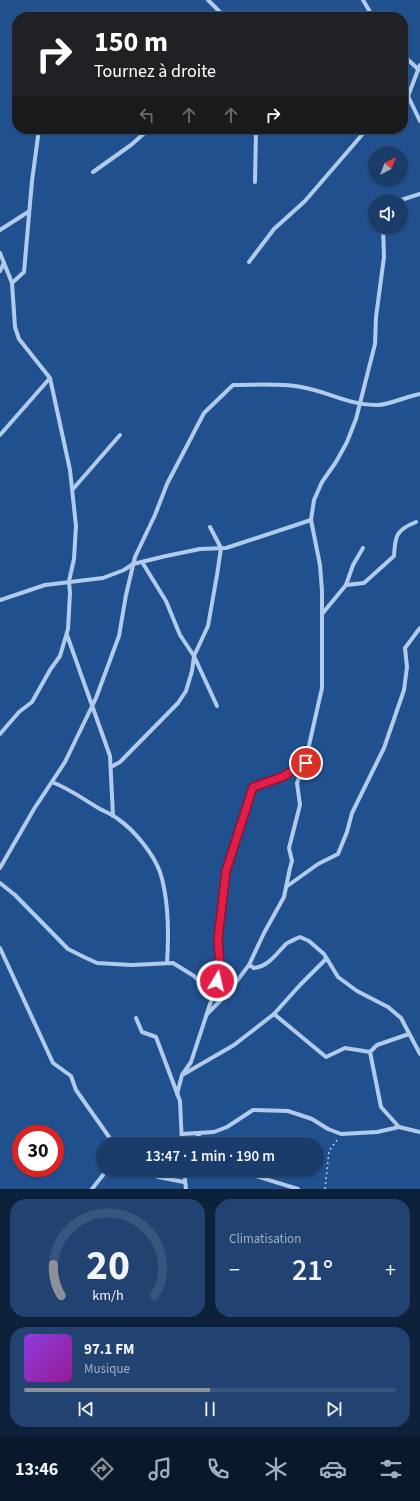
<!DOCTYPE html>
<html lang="fr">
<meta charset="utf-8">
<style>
:root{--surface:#193c6b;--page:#224371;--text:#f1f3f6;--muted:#9fadc1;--line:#37567e;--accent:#8c9099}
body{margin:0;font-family:"Source Sans 3",sans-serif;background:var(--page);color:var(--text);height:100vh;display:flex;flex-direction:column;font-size:15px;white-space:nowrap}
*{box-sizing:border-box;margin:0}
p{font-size:13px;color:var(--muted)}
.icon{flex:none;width:22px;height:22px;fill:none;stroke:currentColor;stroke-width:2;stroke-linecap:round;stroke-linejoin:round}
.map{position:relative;height:1189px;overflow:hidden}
.side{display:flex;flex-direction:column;gap:10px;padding:10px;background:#0e213b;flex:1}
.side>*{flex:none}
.top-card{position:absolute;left:12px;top:12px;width:396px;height:122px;border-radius:16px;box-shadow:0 1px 3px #0004,0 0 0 1px var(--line);background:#202124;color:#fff;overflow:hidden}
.needle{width:26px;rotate:42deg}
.tools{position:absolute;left:368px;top:146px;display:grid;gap:8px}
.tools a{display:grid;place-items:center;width:40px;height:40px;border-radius:50%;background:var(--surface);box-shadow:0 1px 3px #0004,0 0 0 1px var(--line);font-size:20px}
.speed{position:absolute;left:12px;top:1125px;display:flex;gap:8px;font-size:20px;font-weight:700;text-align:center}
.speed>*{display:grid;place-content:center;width:52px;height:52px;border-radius:50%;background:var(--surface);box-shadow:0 1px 3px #0004,0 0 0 1px var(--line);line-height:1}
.speed .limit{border:6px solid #d22;background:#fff;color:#111}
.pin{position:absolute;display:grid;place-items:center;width:34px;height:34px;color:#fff;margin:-17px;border:2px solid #fff;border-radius:50%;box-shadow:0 1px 4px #0007}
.me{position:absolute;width:44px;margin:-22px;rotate:9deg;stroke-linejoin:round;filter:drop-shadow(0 0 3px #0008)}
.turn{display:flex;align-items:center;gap:14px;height:84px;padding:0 16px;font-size:18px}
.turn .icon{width:52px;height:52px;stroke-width:2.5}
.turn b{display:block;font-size:28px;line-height:34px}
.lanes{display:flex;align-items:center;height:38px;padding:0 16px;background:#0003;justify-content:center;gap:20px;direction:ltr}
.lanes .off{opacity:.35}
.big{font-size:30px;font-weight:600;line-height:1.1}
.side .card{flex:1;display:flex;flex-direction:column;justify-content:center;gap:6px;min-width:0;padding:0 14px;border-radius:16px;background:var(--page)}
.side .dial{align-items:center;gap:0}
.dial svg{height:104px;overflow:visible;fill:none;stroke:var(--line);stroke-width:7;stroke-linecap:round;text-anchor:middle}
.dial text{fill:var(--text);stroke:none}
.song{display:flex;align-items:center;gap:12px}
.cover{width:48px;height:48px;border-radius:6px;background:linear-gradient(135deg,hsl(270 70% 55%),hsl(300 70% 35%))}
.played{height:4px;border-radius:2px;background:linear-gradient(90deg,var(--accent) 50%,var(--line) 50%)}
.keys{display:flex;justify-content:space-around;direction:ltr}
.heat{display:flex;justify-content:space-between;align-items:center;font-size:22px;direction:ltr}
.side .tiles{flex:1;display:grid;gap:10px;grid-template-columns:1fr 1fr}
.card:last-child{grid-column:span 2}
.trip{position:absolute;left:96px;top:1137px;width:228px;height:40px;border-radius:20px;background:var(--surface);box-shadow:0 1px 3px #0004,0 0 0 1px var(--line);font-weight:600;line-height:40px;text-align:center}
.dock{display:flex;height:64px;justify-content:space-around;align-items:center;background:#0a182b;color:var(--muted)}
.dock .icon{width:28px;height:28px}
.dock .on{color:var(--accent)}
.dock b{font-size:18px;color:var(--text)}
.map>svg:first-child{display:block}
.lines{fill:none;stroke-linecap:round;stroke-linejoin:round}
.path{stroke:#b1cbec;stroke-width:1.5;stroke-dasharray:2 3;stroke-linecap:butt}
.minor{stroke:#b1cbec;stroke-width:4}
.route-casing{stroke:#92132f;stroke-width:10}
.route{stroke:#e11d48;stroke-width:7}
</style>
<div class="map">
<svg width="420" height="1189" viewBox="0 0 420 1189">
<rect width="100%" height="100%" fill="#21508f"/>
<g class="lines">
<path class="path" d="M325,1189l4,-38 8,-11"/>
<g class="minor">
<path d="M208,0l17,17"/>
<path d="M363,0l10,17"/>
<path d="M13,45l4,11"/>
<path d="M403,55l15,14"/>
<path d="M408,96l12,25"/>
<path d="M403,99l5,-3 12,-31"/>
<path d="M93,172l38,-27 18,-16"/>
<path d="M255,182l1,-53"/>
<path d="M398,201l22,-7"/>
<path d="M0,230l28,-18"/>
<path d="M0,253l12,30 3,44 4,12 31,39 20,92 6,56 -2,33 -5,22 1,12 -2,36 -8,27 -10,14 -18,32 -13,10 -19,22"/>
<path d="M249,262l25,-33 31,-28 62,-72"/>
<path d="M0,271l4,-8"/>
<path d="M12,283l12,-11 8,-91 7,-52"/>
<path d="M0,435l50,-57"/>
<path d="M73,489l47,-54"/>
<path d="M142,562l24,39 14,34 14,21 23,50"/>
<path d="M346,585l7,-20 10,-17"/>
<path d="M0,600l45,-15 58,-7 21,-8 9,-6 33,-8 34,-7 26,-1 85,-28"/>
<path d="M322,614l24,-29 18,-2 30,-27c1,-20 2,-26 22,-34"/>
<path d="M67,635l43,121 3,60"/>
<path d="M111,767l9,-5 58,-59 8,-12 6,-20 2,-15 14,-30 9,-51 4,-27 -11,-21"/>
<path d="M52,782c18,7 31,17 48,27 6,3 13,6 18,10 16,11 35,34 42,53 9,28 9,61 7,91"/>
<path d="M0,868l34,-59 31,-47 31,-64 23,-62 7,-41 9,-38 20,-42 12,-31 37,-71 29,-28c23,0 45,-2 68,2 26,4 50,19 77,18 10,0 30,-9 42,-11"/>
<path d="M0,883l15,12 53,54 16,8 13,6 34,2 42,-2 21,13 19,19"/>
<path d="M286,887l32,-23 20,-10 9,-22 5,-19 32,-65 20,-58 3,-23 -2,-19 15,-20"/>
<path d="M0,948l53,115 18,13 5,14 38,54"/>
<path d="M249,965l5,3c15,-2 22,-14 32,-24 4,-3 10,-5 14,-7l9,4 15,13 14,23 19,14 31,16 13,11 19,36"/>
<path d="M207,1014l20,-20 22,-29 15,-32 20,-36 6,-29 2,-7 -3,-13 11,-43 -3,-22 8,-20 17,-75v-97l-2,-26 -9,-45 3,-20 8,-18 14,-20 11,-20 9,-23 19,-75 1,-27 8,-60 -1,-30"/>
<path d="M274,1014l52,43 19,-9 25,4"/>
<path d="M136,1018l6,14 14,5 24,64 2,43"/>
<path d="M184,1074l50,-29 40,-31 26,-29 26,-26"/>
<path d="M177,1094l5,-19 9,-13 22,-67 7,-28 -2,-28 8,-68 27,-84 29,-10 23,-14"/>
<path d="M399,1127l-18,-20 -11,-55 7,-7 32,-11"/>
<path d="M196,1133l10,11"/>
<path d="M182,1134l32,-2 13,-5 26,-17 35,1 24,8 16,10 13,5 36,-2 22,-5 21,5"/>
<path d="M145,1170l13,7 26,5"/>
<path d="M184,1170l2,19"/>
<path d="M236,1170l62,19"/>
<path d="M92,1189l15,-19"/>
</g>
</g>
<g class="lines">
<g class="route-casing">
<path id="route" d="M217,981l3,-14 -2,-28 8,-68 27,-84 29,-10 24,-14"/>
</g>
<use href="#route" class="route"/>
</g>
</svg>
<div class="tools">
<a><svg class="needle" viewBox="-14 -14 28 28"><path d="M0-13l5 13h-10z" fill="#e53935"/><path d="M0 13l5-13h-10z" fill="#9fadc1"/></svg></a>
<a><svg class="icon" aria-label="sound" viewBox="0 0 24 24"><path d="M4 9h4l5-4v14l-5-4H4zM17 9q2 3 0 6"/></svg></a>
</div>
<div class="speed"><div class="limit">30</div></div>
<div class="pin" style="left:306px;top:763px;background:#d93025"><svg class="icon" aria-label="arrive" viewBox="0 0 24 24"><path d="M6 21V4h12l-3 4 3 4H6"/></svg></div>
<svg class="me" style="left:217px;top:981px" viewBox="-20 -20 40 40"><circle r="17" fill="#e11d48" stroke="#fff" stroke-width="3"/><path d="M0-11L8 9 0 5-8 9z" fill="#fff"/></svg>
<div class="trip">13:47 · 1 min · 190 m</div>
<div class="top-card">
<div class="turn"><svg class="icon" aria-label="right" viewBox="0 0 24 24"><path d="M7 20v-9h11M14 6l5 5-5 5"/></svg><div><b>150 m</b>Tournez à droite</div></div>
<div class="lanes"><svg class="icon off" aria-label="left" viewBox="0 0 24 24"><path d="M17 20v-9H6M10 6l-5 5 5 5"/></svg><svg class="icon off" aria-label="ahead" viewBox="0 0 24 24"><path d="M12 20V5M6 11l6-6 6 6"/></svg><svg class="icon off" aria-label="ahead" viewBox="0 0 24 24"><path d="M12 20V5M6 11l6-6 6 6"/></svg><svg class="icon" aria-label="right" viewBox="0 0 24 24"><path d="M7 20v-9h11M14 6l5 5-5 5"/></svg></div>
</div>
</div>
<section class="side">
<div class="tiles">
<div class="card dial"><svg viewBox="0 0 100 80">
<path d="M14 69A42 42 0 1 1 86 69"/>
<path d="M14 69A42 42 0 0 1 8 45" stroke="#8c9099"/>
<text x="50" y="56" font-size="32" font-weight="700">20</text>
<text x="50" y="72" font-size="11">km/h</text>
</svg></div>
<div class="card"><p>Climatisation</p>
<div class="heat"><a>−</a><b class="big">21°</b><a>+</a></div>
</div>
<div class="card">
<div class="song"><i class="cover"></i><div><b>97.1 FM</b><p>Musique</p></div></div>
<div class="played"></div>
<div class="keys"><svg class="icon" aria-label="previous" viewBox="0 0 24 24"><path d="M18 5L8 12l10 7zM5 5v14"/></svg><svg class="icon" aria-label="pause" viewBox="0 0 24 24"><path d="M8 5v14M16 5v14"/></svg><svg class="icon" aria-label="next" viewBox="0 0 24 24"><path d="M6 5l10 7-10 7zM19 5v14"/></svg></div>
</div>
</div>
</section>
<nav class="dock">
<b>13:46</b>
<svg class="icon on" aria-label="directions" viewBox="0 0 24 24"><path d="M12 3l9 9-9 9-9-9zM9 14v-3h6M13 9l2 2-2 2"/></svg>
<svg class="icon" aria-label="music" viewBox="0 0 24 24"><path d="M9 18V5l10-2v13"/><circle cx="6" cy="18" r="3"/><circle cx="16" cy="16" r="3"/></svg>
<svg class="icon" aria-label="phone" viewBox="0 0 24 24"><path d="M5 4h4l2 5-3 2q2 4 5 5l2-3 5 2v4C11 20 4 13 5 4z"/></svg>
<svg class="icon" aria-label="climate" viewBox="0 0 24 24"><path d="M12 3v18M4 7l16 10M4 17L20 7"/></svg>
<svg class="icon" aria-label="car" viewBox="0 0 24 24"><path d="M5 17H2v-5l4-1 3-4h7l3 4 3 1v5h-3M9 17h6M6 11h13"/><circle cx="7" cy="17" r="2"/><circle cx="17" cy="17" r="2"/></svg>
<svg class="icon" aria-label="filters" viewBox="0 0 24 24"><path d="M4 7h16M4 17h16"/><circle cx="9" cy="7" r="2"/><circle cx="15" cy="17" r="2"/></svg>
</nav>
